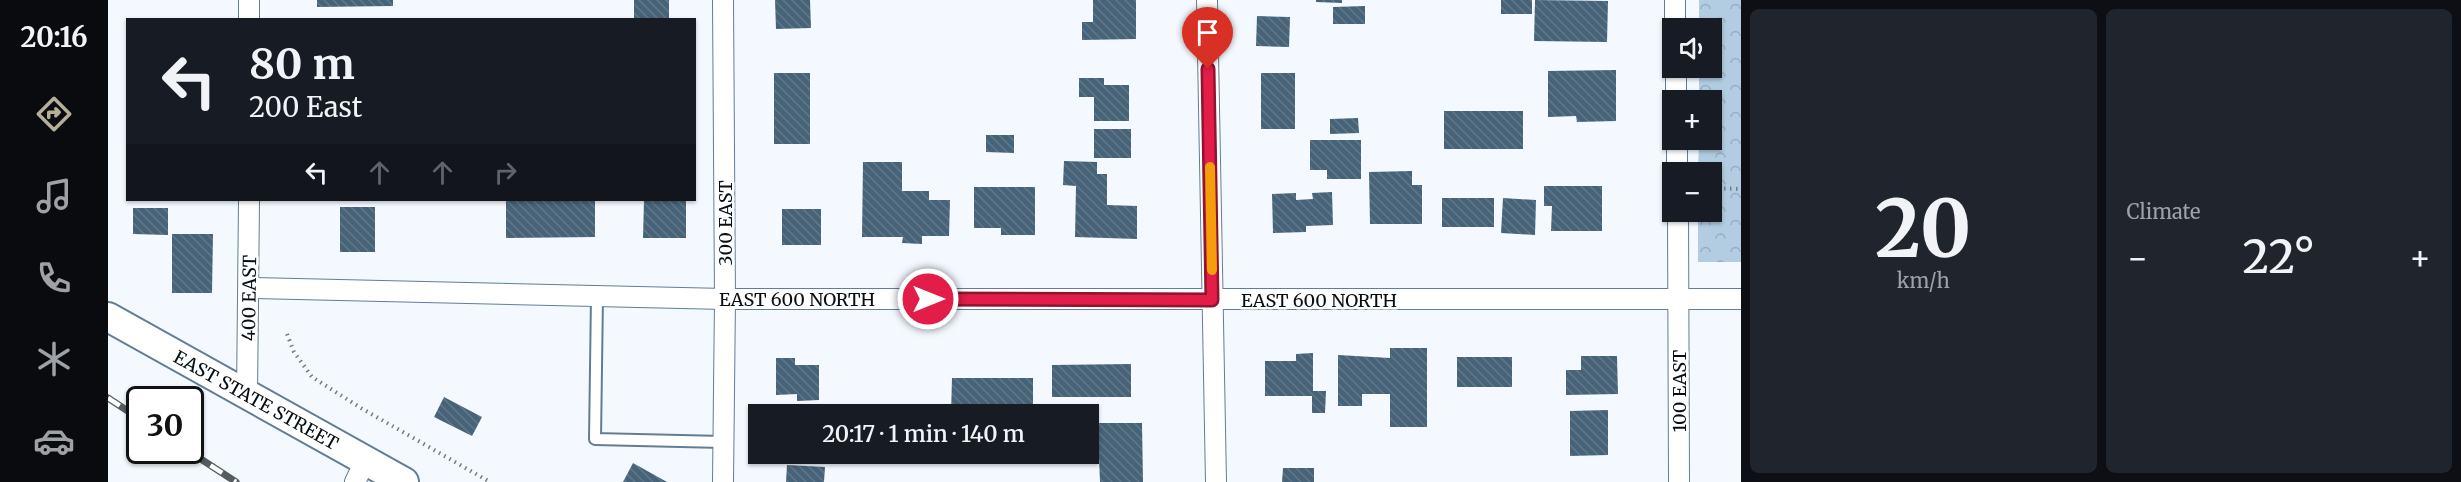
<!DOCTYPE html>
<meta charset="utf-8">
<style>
:root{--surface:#171b24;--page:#20242c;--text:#f1f3f6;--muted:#9ea1a6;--accent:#b5af9a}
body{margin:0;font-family:Merriweather,serif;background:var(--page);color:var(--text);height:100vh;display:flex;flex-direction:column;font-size:22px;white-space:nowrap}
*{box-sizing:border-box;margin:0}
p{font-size:20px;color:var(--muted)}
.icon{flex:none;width:33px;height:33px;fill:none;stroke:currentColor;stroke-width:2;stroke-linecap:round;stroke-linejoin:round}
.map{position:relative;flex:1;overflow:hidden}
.panel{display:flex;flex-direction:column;gap:9px;padding:9px;background:#0d0f14;width:720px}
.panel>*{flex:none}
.guide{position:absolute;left:18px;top:18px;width:570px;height:183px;border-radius:0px;box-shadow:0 2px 4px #0004;background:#171b24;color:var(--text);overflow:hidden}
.controls{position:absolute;left:1554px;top:18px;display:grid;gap:12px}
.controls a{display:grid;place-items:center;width:60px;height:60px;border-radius:0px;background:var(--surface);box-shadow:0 2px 4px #0004;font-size:30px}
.speed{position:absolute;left:18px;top:386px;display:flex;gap:12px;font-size:30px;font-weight:700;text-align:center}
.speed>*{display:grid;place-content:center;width:78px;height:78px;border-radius:50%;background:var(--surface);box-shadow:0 2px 4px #0004;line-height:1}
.speed .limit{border:3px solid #111;border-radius:9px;background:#fff;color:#111}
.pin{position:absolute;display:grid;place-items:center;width:51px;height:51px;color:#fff;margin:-62px -26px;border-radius:50% 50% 50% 0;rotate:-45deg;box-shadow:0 0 6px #0007}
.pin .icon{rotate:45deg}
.me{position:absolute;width:66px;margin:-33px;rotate:90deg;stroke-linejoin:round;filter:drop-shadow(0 0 4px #0008)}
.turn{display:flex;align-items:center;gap:21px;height:126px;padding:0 24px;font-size:27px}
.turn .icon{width:78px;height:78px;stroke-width:2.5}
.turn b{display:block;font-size:42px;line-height:51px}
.lanes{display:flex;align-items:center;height:57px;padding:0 24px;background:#0003;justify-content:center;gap:30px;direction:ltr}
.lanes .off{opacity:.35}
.big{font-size:45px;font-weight:600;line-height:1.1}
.panel .tile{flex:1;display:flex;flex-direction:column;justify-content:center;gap:9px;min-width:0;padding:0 21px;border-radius:9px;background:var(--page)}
.panel .dial{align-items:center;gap:0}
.dial b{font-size:78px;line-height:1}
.heat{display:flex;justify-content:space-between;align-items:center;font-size:33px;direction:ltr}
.panel .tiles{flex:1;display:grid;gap:9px;grid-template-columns:repeat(2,1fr)}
.trip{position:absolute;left:640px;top:404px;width:351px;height:60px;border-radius:0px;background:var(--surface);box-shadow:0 2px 4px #0004;font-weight:600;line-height:60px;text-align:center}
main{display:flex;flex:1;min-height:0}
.tab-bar{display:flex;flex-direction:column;width:108px;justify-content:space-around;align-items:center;background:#090b0e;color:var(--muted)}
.tab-bar .icon{width:42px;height:42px}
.tab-bar .current{color:var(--accent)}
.tab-bar b{font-size:27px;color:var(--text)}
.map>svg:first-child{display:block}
.park{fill:url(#park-crowns)}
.building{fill:url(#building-back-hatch)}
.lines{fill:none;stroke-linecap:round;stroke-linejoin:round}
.service-casing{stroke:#617e95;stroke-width:14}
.minor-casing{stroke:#617e95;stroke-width:22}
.secondary-casing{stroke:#617e95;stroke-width:32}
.path{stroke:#737c83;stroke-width:4;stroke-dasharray:1.5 4.5;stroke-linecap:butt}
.service{stroke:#fff;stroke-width:10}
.minor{stroke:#fff;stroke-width:20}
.secondary{stroke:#fff;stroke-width:28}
.rail-casing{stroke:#545d64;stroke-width:7}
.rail{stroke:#fff;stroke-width:4.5;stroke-dasharray:14;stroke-linecap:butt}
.route-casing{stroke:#92132f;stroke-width:15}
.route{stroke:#e11d48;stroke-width:10}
.slow{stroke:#f59e0b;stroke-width:10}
.labels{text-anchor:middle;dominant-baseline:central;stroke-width:5;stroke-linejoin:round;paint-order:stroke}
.street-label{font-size:18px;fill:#050f17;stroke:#fff}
</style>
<main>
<nav class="tab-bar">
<b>20:16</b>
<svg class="icon current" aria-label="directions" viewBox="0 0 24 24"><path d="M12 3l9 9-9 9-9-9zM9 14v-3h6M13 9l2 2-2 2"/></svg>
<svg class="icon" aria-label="music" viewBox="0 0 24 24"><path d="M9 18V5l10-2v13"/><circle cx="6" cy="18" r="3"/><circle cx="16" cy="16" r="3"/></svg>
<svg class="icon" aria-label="phone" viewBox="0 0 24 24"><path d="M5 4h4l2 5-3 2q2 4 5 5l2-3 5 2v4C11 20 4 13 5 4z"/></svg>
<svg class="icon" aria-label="climate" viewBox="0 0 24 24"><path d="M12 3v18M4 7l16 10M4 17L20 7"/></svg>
<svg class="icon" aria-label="car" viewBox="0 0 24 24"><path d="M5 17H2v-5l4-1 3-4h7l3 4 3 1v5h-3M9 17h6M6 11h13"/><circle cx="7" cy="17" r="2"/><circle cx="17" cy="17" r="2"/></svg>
</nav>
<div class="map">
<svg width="1633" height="482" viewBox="0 0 1633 482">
<defs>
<pattern id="park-crowns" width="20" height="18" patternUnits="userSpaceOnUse" patternTransform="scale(1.5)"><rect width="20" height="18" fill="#b2cce1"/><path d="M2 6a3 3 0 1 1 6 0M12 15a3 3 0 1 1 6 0" fill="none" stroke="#98aec0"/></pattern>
<pattern id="building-back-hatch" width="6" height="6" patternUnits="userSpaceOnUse" patternTransform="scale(1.5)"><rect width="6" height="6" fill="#476379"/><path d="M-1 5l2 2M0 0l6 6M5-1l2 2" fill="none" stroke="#627889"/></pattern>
</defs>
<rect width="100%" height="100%" fill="#f3f9ff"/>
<path class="park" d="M1591,0h42v262h-43v-50h14v-40h-14l1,-32h13v-40h-13v-32h13v-40h-13z"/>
<g class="building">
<path d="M209,0h76v6l-76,1z"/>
<rect x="526" y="0" width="35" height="20"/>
<path d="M667,0h35l1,28 -35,1z"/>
<path d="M985,0h43v39l-54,1v-18h11z"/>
<path d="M1208,0h26v3l-26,-1z"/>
<rect x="1393" y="0" width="31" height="14"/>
<path d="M1427,0l73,1 -1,41 -73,-1z"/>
<path d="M1257,6v18h-32v-17z"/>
<path d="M1149,16l33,1 -1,30 -33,-1z"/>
<path d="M1508,70v51l-39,1 -1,-6 -28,1v-46z"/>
<rect x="666" y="73" width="36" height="71"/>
<rect x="1153" y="73" width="34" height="56"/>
<path d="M971,78h25v7h25v36h-35v-24h-15z"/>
<rect x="1336" y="111" width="79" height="38"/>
<path d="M1250,118l1,15 -29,1v-15z"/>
<rect x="986" y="129" width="37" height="29"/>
<path d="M878,135h28v18l-28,-1z"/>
<path d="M1202,140h51v39h-34v-9h-17z"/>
<path d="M956,161l33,1v12h10v31l30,1v33l-62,-2 1,-51 -13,-1z"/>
<path d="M755,162h39v29h27v9h21l-1,36h-27v8l-20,-1 1,-6h-41z"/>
<path d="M1304,171v14h10v39h-52l-1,-52z"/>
<path d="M1436,186h58v45h-51l1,-25h-8z"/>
<path d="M866,187h61v48h-34v-7h-27z"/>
<path d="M1224,192l1,33 -27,1v6l-33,1 -1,-39 24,-1v7l17,-1 -1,-6z"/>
<rect x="1334" y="198" width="52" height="29"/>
<path d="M1395,198l33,2 -1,35 -34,-2z"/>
<path d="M398,200h89v37l-89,1z"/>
<path d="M536,200h42v38h-43z"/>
<rect x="232" y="207" width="35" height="45"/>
<path d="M25,208h35v27l-35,-1z"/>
<rect x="674" y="209" width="39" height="36"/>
<path d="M64,234h41l-1,59h-40z"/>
<path d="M1282,348h37v79h-37v-33h-28v12h-24v-51l52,3z"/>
<path d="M1205,353v38h13l-1,22h-13v-17h-47v-35h31v-7z"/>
<path d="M1473,356h36l1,38 -52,1v-25h15z"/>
<rect x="1349" y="357" width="55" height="30"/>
<path d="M668,358h19v7h24v35l-22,1v-7l-21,1z"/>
<path d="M1023,364v33h-79v-32z"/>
<path d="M844,378h81v36h-82z"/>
<path d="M336,397l38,20 -10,19 -38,-19z"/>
<rect x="707" y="407" width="28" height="7"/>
<path d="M1500,410v45l-38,1v-45z"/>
<path d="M981,423h53l1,59h-43l-1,-24h-16v-5h6z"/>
<path d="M525,463l34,19h-44z"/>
<path d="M679,465l38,2 -1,15h-38z"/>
<path d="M1175,468h31v14h-32z"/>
</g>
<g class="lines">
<g class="service-casing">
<path id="service" d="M489,296l-2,143 128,3"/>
</g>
<g class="minor-casing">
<g id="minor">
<path d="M141,0v20"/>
<path d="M1099,0l9,482"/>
<path d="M1567,0v28"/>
<path d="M1568,68v32"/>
<path d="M1569,140v32"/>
<path d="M1570,212l1,270"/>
<path d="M141,288l476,11h1016"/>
<path d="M139,396l2,-196"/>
<path d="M247,482l10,-21"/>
<path d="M615,482l2,-183 -2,-299"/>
</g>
</g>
<g class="secondary-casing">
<path id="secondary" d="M0,317l296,165"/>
</g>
<g class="path">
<path d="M1604,188l29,1"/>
<path d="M179,334l7,18 18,25 49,31 129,74"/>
</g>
<use href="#service" class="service"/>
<use href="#minor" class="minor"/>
<use href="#secondary" class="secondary"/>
<g class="rail-casing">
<g id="rail">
<path d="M0,398l32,21"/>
<path d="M79,450l49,32"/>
</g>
</g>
<use href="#rail" class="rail"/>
</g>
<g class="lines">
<g class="route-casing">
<path id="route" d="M820,299l284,1 -4,-231"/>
</g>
<use href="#route" class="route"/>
<path class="slow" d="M1102,167l2,103"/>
</g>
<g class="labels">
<g class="street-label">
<text transform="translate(617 223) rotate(-90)">300 EAST</text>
<text transform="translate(141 298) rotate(-89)">400 EAST</text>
<text x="689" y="299">EAST 600 NORTH</text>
<text x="1211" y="300">EAST 600 NORTH</text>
<text transform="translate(1571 391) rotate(-90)">100 EAST</text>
<text transform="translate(148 400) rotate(29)">EAST STATE STREET</text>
</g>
</g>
</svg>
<div class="controls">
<a><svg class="icon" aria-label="sound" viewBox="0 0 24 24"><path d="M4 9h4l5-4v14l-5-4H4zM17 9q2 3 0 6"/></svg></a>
<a>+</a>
<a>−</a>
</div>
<div class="speed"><div class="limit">30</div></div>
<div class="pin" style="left:1100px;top:69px;background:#d93025"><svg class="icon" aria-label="arrive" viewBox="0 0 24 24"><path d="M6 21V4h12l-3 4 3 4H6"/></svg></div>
<svg class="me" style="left:820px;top:299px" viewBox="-20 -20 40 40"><circle r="17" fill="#e11d48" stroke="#fff" stroke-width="3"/><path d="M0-11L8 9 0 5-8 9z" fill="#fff"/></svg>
<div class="trip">20:17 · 1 min · 140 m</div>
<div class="guide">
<div class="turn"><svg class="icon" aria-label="left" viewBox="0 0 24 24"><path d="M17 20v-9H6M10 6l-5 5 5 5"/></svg><div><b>80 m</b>200 East</div></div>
<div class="lanes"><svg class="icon" aria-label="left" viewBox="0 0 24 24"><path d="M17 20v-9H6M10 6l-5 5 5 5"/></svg><svg class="icon off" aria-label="ahead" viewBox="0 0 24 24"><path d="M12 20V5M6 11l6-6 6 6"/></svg><svg class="icon off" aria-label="ahead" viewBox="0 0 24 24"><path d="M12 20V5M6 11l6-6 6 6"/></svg><svg class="icon off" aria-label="right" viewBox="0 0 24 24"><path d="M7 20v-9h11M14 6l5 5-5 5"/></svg></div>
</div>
</div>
<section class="panel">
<div class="tiles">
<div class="tile dial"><b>20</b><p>km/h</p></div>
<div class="tile"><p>Climate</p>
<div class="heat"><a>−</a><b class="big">22°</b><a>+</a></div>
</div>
</div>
</section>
</main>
